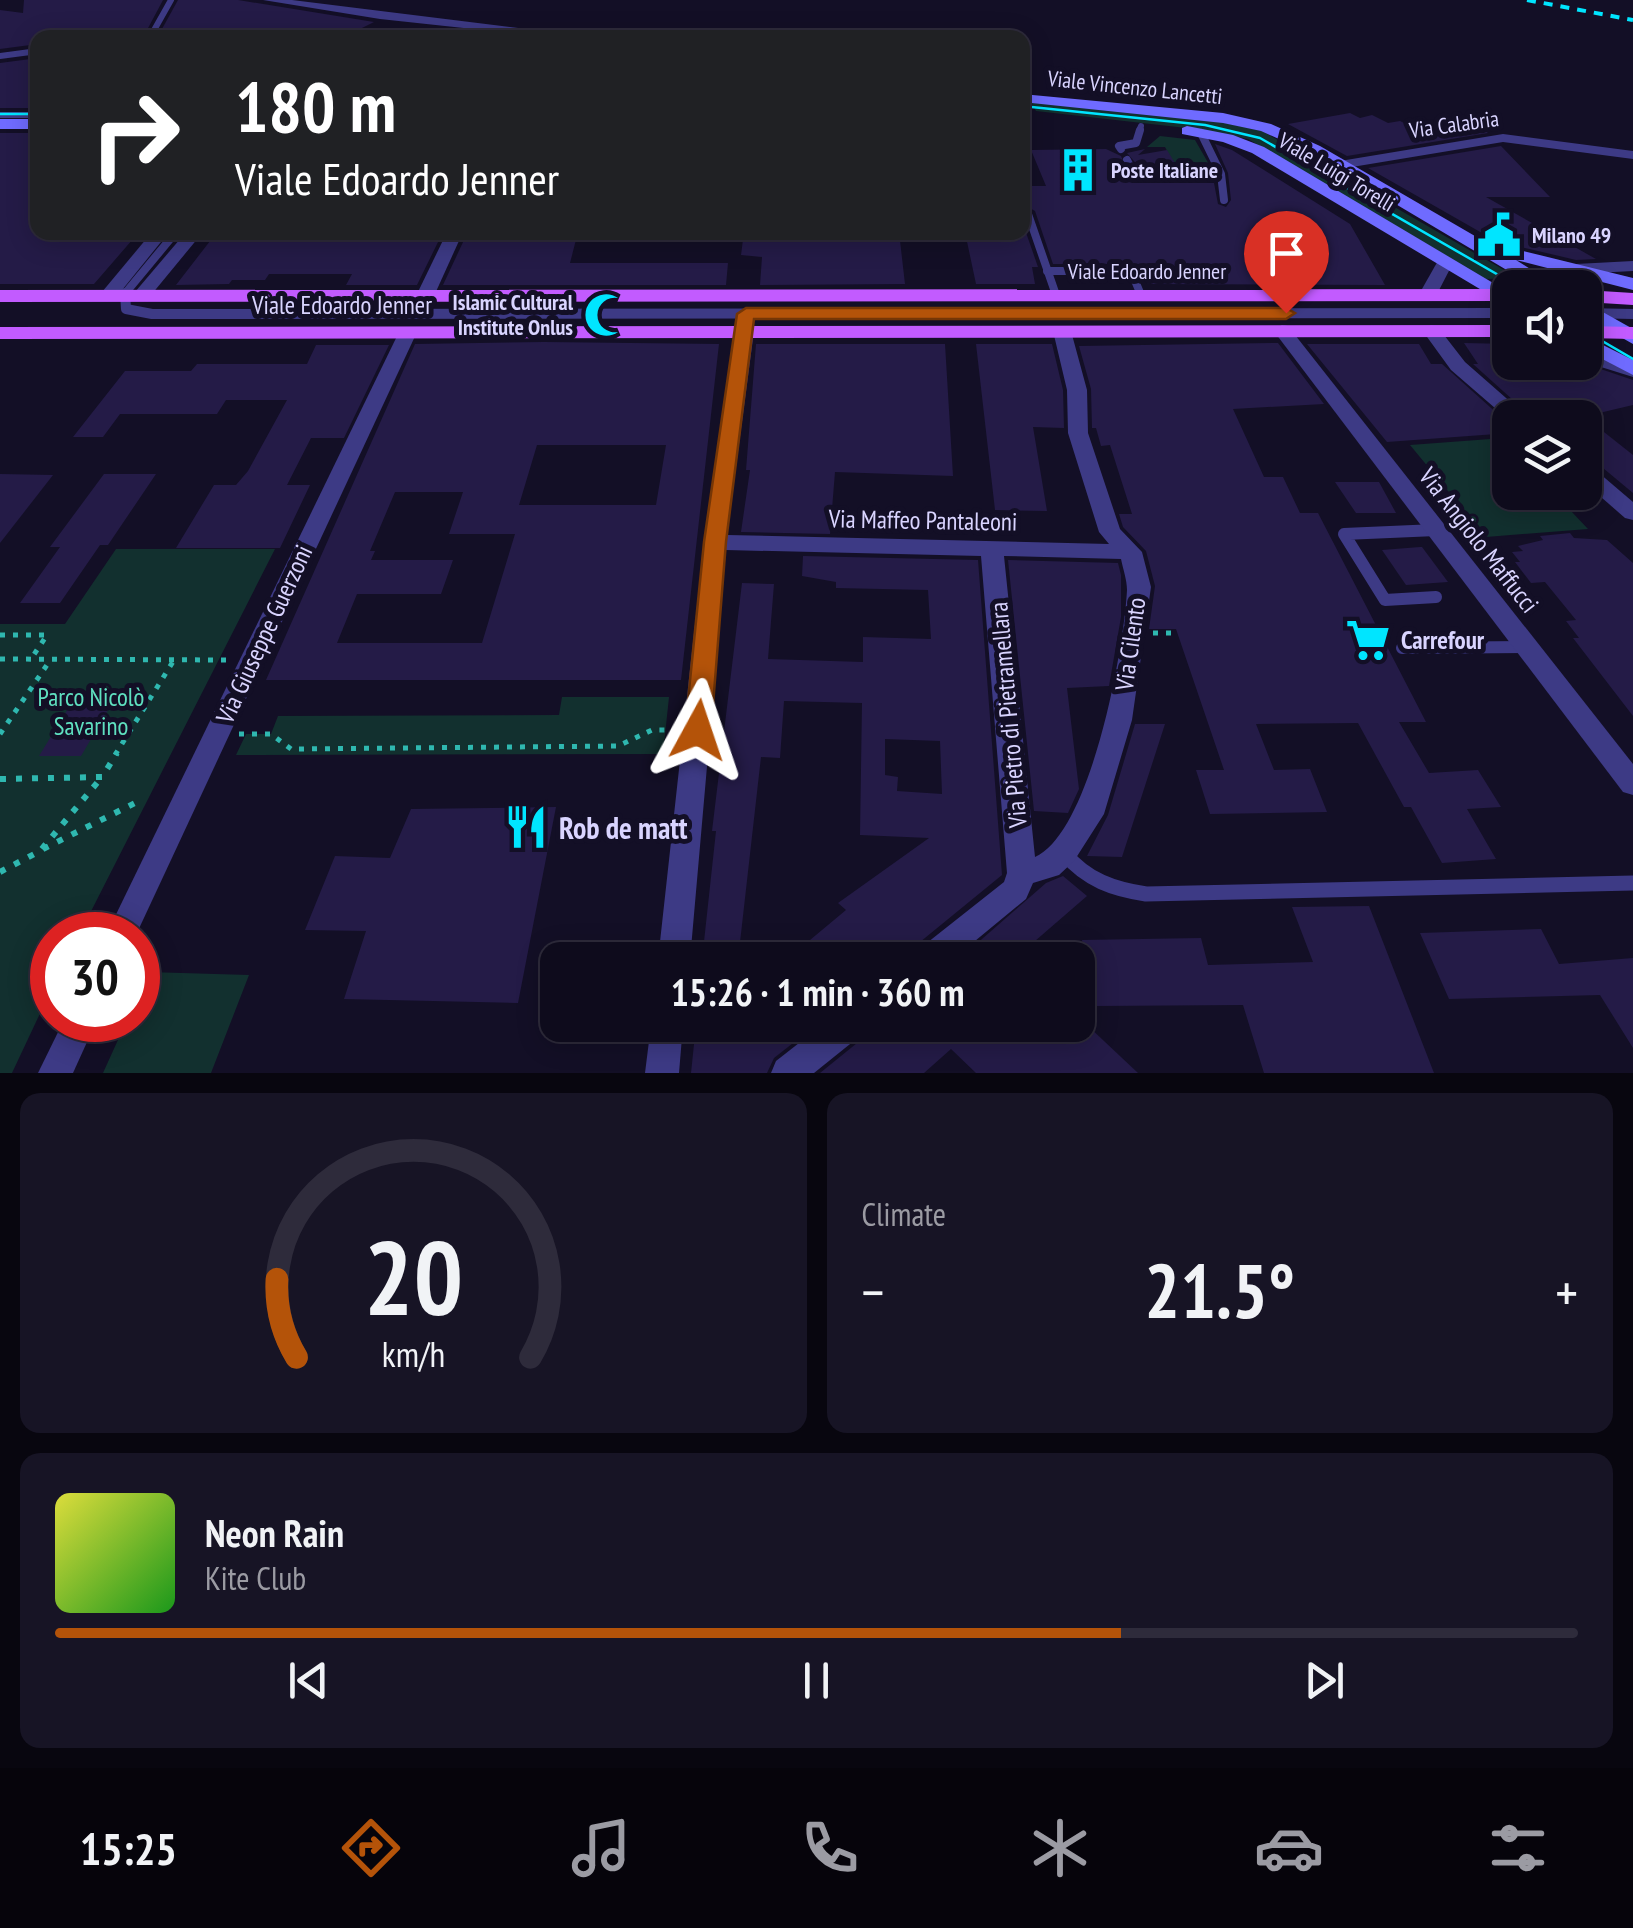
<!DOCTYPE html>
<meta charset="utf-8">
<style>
:root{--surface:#0e0b1c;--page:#171425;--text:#f1f3f6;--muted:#9b9ba3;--line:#2e2b3b;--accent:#b45309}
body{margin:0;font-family:"PT Sans Narrow",sans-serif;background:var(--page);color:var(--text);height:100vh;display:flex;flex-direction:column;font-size:38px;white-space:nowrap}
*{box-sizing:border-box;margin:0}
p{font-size:32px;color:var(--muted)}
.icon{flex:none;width:55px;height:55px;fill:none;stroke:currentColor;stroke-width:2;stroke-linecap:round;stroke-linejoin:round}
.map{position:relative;height:1073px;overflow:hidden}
.drawer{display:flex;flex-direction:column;gap:20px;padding:20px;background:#08060f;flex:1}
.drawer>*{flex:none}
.top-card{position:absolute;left:30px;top:30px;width:1000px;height:210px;border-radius:20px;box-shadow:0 5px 25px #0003,0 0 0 2px var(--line);background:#202124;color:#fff;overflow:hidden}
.fabs{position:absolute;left:1492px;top:270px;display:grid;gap:20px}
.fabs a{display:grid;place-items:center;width:110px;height:110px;border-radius:20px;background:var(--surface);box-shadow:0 5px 25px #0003,0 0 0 2px var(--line);font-size:50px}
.speed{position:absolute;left:30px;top:912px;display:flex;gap:20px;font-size:50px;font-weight:700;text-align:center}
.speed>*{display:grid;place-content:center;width:130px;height:130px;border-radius:50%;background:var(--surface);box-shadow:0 5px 25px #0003,0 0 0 2px var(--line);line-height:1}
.speed .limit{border:15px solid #d22;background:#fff;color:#111}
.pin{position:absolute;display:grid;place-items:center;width:85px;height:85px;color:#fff;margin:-102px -42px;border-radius:50% 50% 50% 0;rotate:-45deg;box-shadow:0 0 10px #0007}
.pin .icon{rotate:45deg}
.me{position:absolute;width:110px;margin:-55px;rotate:5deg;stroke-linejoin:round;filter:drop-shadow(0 0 8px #0008)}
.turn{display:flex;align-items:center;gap:35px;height:210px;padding:0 40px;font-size:45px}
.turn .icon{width:130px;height:130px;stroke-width:2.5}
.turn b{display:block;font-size:70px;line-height:85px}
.big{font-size:75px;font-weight:800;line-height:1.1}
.drawer .tile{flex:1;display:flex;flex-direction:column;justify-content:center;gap:15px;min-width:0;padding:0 35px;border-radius:20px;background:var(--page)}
.drawer .dial{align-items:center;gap:0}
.dial svg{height:260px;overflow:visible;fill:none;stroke:var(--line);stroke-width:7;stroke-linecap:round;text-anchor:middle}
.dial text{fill:var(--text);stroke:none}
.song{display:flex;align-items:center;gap:30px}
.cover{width:120px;height:120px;border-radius:15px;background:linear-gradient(135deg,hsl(60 70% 55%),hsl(120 70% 35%))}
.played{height:10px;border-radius:5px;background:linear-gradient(90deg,var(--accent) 70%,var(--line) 70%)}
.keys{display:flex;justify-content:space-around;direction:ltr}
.heat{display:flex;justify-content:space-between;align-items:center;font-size:55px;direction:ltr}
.drawer .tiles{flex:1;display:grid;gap:20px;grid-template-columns:1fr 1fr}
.tile:last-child{grid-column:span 2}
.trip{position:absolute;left:540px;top:942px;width:555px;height:100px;border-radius:20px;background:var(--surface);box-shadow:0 5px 25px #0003,0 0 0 2px var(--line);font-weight:800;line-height:100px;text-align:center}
.tab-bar{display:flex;height:160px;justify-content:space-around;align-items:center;background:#06040b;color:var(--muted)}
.tab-bar .icon{width:70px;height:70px}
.tab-bar .current{color:var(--accent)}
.tab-bar b{font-size:45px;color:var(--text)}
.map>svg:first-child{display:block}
.green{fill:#12302f}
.building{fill:#241b47;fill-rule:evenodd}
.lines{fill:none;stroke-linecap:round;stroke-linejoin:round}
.path-far1{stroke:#2fb8b0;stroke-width:5;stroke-dasharray:5 8;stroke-linecap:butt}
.path{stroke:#2fb8b0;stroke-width:6;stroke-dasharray:6 10;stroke-linecap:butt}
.lane-far4{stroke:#3d3a85;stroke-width:6}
.lane-far3{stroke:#3d3a85;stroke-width:8}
.lane-far2{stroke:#3d3a85;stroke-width:10}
.lane-far1{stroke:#3d3a85;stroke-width:12}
.lane{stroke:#3d3a85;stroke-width:15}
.street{fill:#3d3a85;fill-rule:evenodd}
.secondary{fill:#6f6bff;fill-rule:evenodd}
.primary{fill:#c25bff;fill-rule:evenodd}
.tram{stroke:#00e5ff;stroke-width:2.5}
.rail{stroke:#00e5ff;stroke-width:4;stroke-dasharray:9 8;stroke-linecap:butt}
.route{fill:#b45309;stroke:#753606;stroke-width:2.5}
.labels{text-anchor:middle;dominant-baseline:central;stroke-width:10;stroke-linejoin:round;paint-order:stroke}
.far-street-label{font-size:22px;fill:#d9d4ff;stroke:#130f26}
.far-poi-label{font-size:22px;font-weight:bold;fill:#d9d4ff;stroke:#130f26;text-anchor:start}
.street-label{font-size:25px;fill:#d9d4ff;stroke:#130f26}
.poi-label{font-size:25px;font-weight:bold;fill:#d9d4ff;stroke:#130f26;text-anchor:start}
.park-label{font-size:25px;fill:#5fe0c0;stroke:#130f26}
.near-poi-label{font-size:30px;font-weight:bold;fill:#d9d4ff;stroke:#130f26;text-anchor:start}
</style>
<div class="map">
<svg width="1633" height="1073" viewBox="0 0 1633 1073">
<rect width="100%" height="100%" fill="#130f26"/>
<g class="green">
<path d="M1031,102l180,18 51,11 256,147 -32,1 -238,-140 -44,-9 -168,-19z"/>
<path d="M1160,136l35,4 19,33h-67l-4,-5 33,-1 -11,-20h-18z"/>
<path d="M1504,438l6,7v47l44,1 34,36 -102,8 -76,-92z"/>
<path d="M116,549h159l-196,386h-27v53l-40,85h-12v-449h65z"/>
<path d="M562,697h107l-6,57 -427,1 10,-21h25l7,-18 281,-1z"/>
<path d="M148,972l101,3 -38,98h-108l24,-53h11v-24z"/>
</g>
<g class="building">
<path d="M24,0h139l-16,30 2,8h-111v6l-38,5v-39l23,3z"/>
<path d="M178,0h60l136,22 -32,16h-185z"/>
<path d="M38,58v50h-38v-45z"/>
<path d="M1350,113l10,5 12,-3 16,8 12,-2 10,5 37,-4 35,5 6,6 -141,23 -59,-32z"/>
<path d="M0,133h38v99h101l-45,52h-94z"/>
<path d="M1215,144l17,6 118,74 35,61 -240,-1 -13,-20h-79l-18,-53 -7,-4 -6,2v-23h24l-15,-36 75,-1 15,7 11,27h82l4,21 8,3 5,-7 -3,-27z"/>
<path d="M1501,146l49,51h-64l110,62 -20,1 -80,-19 -128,-73z"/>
<path d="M1145,149l-7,6 29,-5 11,18h-38l-13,-15z"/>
<path d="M1022,221l16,46h-6l3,17h-59l-11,-52h57z"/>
<path d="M217,232h170l-4,8h56l-22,45h-71l6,-11h-83l-4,6h-33l-3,4 -53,1z"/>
<path d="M475,232h103l-8,31h158l-2,22h-283l21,-45h8z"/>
<path d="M744,232h155l6,52 -145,1 2,-28 -21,-2z"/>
<path d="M544,342l175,2 -38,336h-415l149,-336zM537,445h129l-10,60h-137zM395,492h68l-14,42h66l-33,109h-145l20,-49h84l12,-34h-82l4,-9h-5z"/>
<path d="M1278,343l46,61 -91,5 31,68h19l17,36h18l108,209h-27l30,51 49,-3 23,37 -34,2 29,50 -54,4 -31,-56h-7l-46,-84 -102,1 18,46 36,-1 17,43 -117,2 -14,-44h28l-48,-141h-27l6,-43 -9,-35 -23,-24 -4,-13h13l-22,-69 -9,1 -5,-18h-4l-1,-39 -12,-43z"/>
<path d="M1464,343l46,1v18h70l53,18v25l-55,13h-45l-60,-54h5z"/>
<path d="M756,344h189l8,132 -118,-4 -5,62 -89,-2 9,-62h-4z"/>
<path d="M976,344h76l11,46 1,38 -31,-1 14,84 -52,-1z"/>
<path d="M1307,344h112l12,20h11l68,61v8l-123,9z"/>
<path d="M316,345h73l-45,93h-33l-24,47h23l-30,63h-104l38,-63h22l12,-14 39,-71h-61l-9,14h-97l-17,23h-30l52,-66h66l6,-7h110z"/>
<path d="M1585,417l48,38v38l-48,-40z"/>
<path d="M0,474l53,1 -53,68z"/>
<path d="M104,474h52l-48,71h-8l-40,58h-40l40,-56h-10z"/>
<path d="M1335,482h44l17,31h-40z"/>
<path d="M1570,533l4,5 33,2 26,23v153l-60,-78h6l-13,-17 10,-1 -31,-38 -14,1 -16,-21h5l-8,-10 11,-1 -5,-5 25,-6 -3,-4z"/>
<path d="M1420,547h2l26,35 -42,3 -24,-35z"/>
<path d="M803,556l175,4 24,315 -104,85h-112l60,-50 -8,-7 91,-65 -69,-3 2,-132 -78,-2 -4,57 -19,-1 -23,203h-36l14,-129h-4l30,-248 32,1 -6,75 95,3v-25l68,2 -3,-49 -92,-2v-6l-34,-6zM885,739l55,2 2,53 -45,-3 1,-14 -13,-2z"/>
<path d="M1008,560l110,3 3,12v42l-12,69 -42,2 12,101 -11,24 -34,-2z"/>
<path d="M74,699l40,1 -33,56h-42z"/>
<path d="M1135,724h30l-43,133 -35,-1 21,-41z"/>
<path d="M556,807l-38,196 -174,-4 22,-68 -61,-1 30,-74 55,2 21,-49z"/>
<path d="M1063,876l24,20 -74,64h-55l88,-77z"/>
<path d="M1369,906l65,167h-170l-21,-68 -148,1 -13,-66 119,-2 7,27 105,-3 -21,-55z"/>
<path d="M1541,929l18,35 74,-6v90l-33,-53 -151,4 -29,-66z"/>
<path d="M696,1025h120l-42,33 -7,15h-76z"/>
<path d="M867,1025h220l51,48h-162l-25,-24 -27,24h-104l42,-34z"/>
</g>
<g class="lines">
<g class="path-far1">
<path d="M1153,633h24"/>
<path d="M0,635h47l-16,24"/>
<path d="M0,659l226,1"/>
<path d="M0,734l51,-75"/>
<path d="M239,734h32l20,15 327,-3 34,-16h23"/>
<path d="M115,755l59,-95"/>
</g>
<g class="path">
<path d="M0,779l102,-2 15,-24"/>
<path d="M43,849l92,-46"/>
<path d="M0,872l40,-21 62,-74"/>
</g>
<g class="lane-far4">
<path d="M153,32l18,-32"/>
<path d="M0,56l38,-5"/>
<path d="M0,115h38"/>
<path d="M1139,132l2,-6"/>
</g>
<g class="lane-far3">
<path d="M1201,133l20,41 3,26"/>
<path d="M1121,149l-2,-3 17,-3 4,-13"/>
<path d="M1127,160l8,16h76"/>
<path d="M1028,214l28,81"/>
<path d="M1047,271h84l10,24"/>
<path d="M123,296l53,-64"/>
</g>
<g class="lane-far2">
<path d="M125,293l1,16 26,5 1358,-1"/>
<path d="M1585,313l48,1"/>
</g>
<g class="lane-far1">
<path d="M1436,530l-92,4 41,66 51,-3"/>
<path d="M1402,648l125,-1"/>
</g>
<path class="lane" d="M1065,854c22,26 48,35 81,40l487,-11"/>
<g class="street">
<path d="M263,0h29l308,38h-45l-175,-19z"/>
<path d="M1503,134l130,17v8l-130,-17 -163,27 -7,-4 7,-4z"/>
<path d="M152,232h17l-55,68h-12v-8z"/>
<path d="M186,232h17l-56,68h-12v-8z"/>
<path d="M447,232h16l-29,64 -3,4h-12l-3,-4z"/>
<path d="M1445,258l8,5 -17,33 -3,4h-12l-3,-4 21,-37z"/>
<path d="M1633,261v10l-57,3 -8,-5 8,-5z"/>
<path d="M1282,325l6,1 345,438v31l-10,-3 -347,-458 -3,-4z"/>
<path d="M1431,325l6,1 28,36 64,56h-19v3l-59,-51 -29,-40z"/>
<path d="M745,326l9,5 -27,204 382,9 -10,-12 -31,-99 -1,-43 -14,-59 9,-5 9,5 16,59 1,43 32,96 22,23 9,35 -19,133 -28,94 -30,47 -15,14 -26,8 -7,16 -74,61h-39l5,-10 86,-68 3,-9 -26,-317 -255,-6 -36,410h-32l46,-418 32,-211zM1004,556l117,3c2,10 6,21 6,31 -3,59 -36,242 -92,267z"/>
<path d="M408,327l9,5 -281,603h-30l293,-603z"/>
<path d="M1585,350l48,15v12l-48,-15z"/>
<path d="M1585,466l7,1 41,35v18l-8,-2 -40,-35z"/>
<path d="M64,1020h33l-24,53h-35z"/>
<path d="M651,1025h32l-4,48h-34z"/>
<path d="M822,1025h42l-4,11 -46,37h-43l5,-12z"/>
</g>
<g class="secondary">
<path d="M1022,94l201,19 48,11 49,22 179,104 8,-3 126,31v12l-117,-30 44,28h-23l-229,-136 -47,-21 -38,-8 -201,-21z"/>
<rect x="0" y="119" width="38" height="10"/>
<path d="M1187,126l46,9 31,12 246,146v14l-258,-154 -29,-11 -41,-8v-6z"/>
<path d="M1585,302l48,27v15l-48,-27z"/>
<path d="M1585,336l48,24v15l-48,-25z"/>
</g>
<g class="primary">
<path d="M1510,289v12l-1510,1v-12z"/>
<path d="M1585,290l48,3v12l-48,-3z"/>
<path d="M1510,325v12l-1510,2v-12z"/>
<path d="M1585,326l48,1v12l-48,-1z"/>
</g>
<g class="tram">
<path d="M1022,106l183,19 55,13 261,150"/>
<path d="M0,114h38"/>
<path d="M1585,331l48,28"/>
</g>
<path class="rail" d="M1527,0l106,20"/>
</g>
<path class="route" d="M746,308h540l9,5 -9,6h-532l-28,223 -15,188 -3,7h-20l-3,-7 19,-188 33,-228z"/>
<defs>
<g id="building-bare" transform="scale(3.45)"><path d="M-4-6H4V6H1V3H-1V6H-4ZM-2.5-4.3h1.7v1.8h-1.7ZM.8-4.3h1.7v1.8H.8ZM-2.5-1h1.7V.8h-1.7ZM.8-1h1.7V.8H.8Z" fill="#00e5ff" stroke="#130f26" stroke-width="2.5" paint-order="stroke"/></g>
<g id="civic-bare" transform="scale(3.45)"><path d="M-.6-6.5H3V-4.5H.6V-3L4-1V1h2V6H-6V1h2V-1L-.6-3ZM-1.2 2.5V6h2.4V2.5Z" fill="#00e5ff" stroke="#130f26" stroke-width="2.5" paint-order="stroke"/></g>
<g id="mosque-bare" transform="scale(3.45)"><path d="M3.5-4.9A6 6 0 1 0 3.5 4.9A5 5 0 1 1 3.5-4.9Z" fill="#00e5ff" stroke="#130f26" stroke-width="2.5" paint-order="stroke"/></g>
<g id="supermarket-bare" transform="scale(3.45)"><path d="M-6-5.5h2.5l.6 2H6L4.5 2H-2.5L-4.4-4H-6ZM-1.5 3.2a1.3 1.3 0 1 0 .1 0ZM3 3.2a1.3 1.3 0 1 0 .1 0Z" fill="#00e5ff" stroke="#130f26" stroke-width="2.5" paint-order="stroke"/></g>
<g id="restaurant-bare" transform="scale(3.45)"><path d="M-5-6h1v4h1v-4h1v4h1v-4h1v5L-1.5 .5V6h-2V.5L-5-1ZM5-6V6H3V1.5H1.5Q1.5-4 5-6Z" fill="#00e5ff" stroke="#130f26" stroke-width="2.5" paint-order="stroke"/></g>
</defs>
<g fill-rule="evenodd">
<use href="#building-bare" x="1078" y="170"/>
<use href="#civic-bare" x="1499" y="235"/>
<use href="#mosque-bare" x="606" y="315"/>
<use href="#supermarket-bare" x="1368" y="640"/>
<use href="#restaurant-bare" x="526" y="827"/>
</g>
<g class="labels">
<g class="far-street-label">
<text transform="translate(1135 87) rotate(6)">Viale Vincenzo Lancetti</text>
<text transform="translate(1454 124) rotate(-8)">Via Calabria</text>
<text transform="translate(1337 172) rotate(31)">Viale Luigi Torelli</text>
<text x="1147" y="271">Viale Edoardo Jenner</text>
</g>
<g class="far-poi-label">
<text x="1111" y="170">Poste Italiane</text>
<text x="1532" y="235">Milano 49</text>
<text x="573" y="302" text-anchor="end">Islamic Cultural<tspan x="573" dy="25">Institute Onlus</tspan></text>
</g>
<g class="street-label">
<text x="342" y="305">Viale Edoardo Jenner</text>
<text transform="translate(923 520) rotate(1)">Via Maffeo Pantaleoni</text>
<text transform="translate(1479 540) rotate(52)">Via Angiolo Maffucci</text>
<text transform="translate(264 634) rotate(-65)">Via Giuseppe Guerzoni</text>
<text transform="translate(1130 644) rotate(-82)">Via Cilento</text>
<text transform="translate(1008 715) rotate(-95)">Via Pietro di Pietramellara</text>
</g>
<g class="poi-label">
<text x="1401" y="640">Carrefour</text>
</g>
<g class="park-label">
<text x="91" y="697">Parco Nicolò<tspan x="91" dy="29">Savarino</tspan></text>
</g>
<g class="near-poi-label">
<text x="559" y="827">Rob de matt</text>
</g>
</g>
</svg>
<div class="fabs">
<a><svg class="icon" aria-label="sound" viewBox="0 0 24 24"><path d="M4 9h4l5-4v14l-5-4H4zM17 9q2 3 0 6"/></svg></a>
<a><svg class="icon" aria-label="layers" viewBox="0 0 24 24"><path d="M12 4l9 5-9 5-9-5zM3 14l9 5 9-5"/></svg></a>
</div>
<div class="speed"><div class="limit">30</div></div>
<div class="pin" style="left:1286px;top:313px;background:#d93025"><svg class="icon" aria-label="arrive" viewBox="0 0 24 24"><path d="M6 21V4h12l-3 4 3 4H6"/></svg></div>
<svg class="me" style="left:698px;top:730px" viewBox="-20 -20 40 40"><path d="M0-17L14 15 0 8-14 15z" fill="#b45309" stroke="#fff" stroke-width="4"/></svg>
<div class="trip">15:26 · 1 min · 360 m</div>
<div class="top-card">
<div class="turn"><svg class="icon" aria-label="right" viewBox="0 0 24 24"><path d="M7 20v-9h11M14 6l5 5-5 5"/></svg><div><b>180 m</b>Viale Edoardo Jenner</div></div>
</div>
</div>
<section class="drawer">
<div class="tiles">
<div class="tile dial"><svg viewBox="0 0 100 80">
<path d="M14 69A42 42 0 1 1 86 69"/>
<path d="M14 69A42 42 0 0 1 8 45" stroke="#b45309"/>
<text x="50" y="56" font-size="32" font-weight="700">20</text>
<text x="50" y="72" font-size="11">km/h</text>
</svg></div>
<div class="tile"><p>Climate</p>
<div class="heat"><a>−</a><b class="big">21.5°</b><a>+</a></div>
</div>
<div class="tile">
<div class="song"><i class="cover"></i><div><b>Neon Rain</b><p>Kite Club</p></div></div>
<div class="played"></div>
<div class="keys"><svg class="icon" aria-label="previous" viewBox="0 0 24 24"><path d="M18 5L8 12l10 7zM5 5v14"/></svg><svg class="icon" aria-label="pause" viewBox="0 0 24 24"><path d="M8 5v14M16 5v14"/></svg><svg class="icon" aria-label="next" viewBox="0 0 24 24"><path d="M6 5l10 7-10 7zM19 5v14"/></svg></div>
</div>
</div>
</section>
<nav class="tab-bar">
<b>15:25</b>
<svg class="icon current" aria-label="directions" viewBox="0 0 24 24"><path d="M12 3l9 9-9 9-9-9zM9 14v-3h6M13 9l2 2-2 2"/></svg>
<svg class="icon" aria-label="music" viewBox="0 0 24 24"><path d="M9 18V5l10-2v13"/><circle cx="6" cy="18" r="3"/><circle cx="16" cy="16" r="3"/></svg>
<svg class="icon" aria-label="phone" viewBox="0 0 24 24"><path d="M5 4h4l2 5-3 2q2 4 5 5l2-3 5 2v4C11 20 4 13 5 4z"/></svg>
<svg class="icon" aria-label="climate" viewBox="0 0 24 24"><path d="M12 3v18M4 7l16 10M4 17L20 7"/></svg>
<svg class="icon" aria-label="car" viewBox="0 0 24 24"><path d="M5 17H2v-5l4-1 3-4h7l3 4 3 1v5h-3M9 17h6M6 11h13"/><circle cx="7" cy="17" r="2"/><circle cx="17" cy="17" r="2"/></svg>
<svg class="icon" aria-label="filters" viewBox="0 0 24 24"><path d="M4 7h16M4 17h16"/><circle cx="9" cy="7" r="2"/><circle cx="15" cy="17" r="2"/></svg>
</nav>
